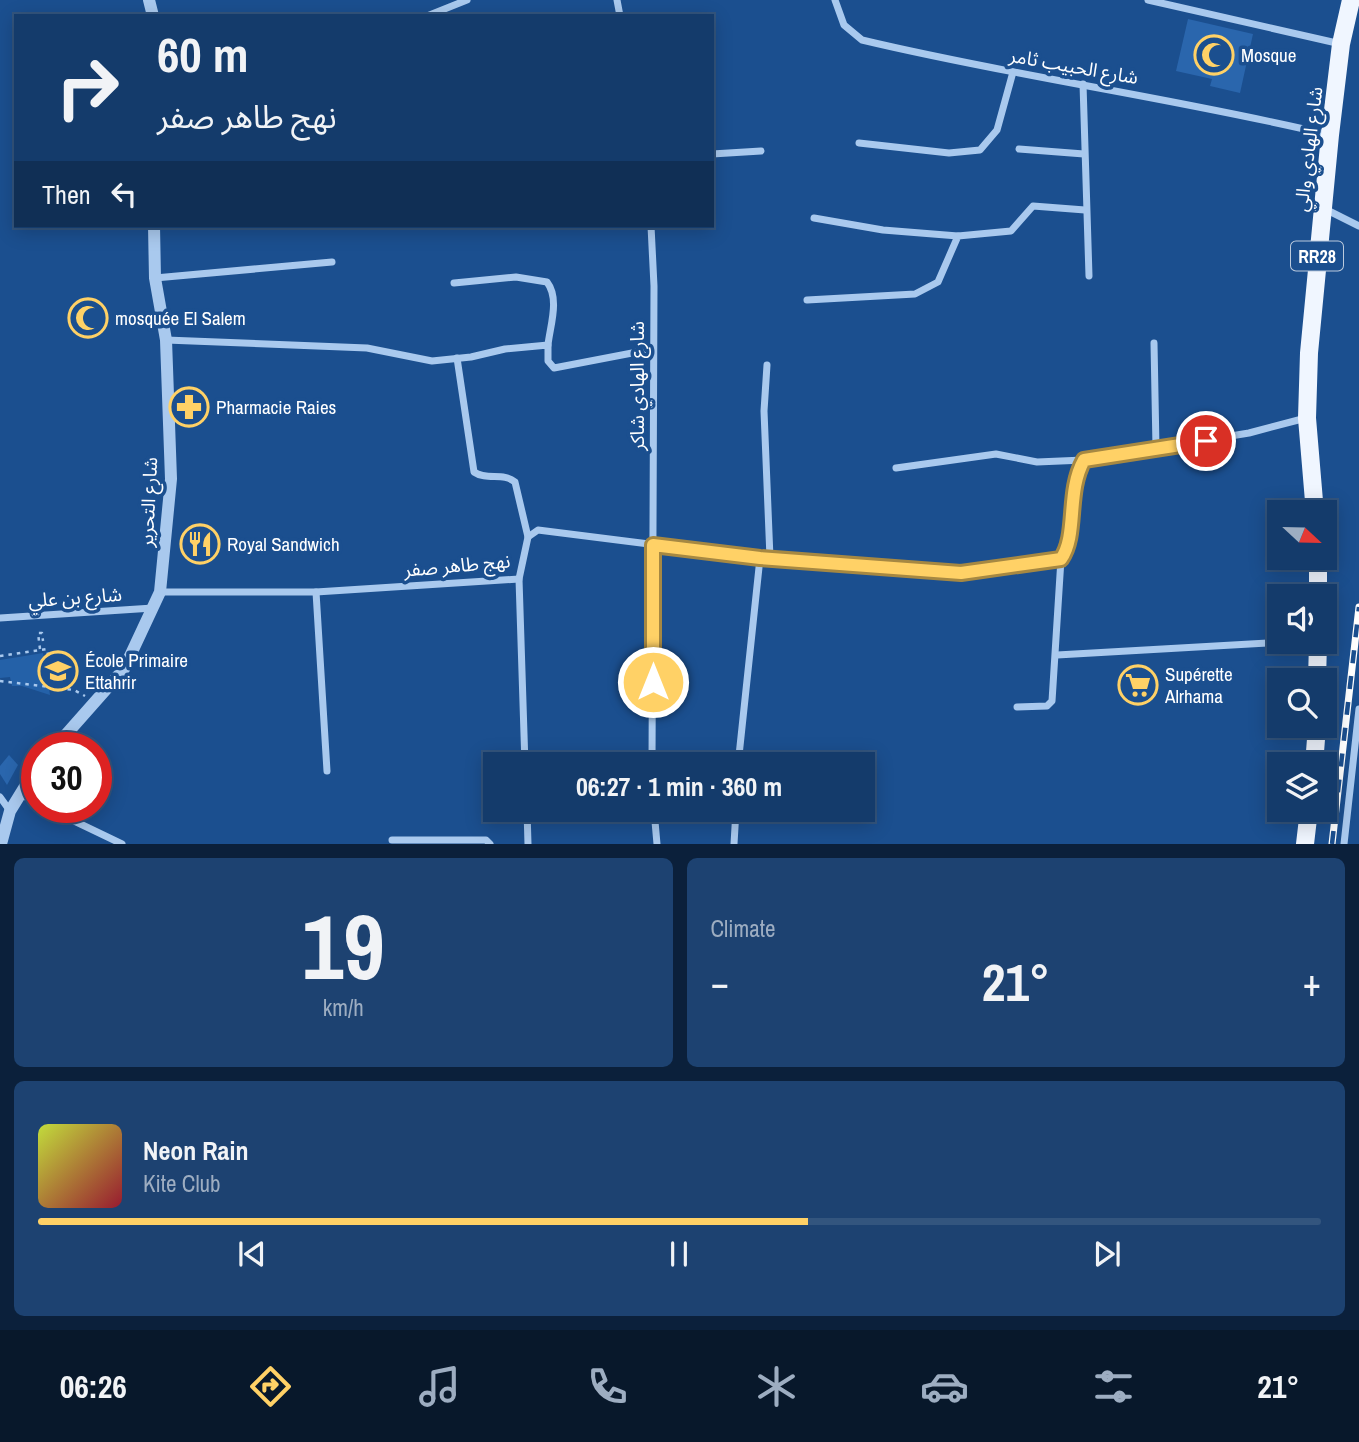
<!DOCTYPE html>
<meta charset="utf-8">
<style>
:root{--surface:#143b6b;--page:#1d4271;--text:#f1f3f6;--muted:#9dadc1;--line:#33557e;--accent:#ffd166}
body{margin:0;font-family:"Archivo Narrow","Noto Sans Arabic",sans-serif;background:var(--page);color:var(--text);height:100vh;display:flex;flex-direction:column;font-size:26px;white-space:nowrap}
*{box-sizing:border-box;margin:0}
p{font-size:23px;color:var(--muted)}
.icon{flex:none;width:38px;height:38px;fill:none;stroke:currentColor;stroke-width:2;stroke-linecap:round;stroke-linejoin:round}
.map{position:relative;height:844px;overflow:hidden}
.sheet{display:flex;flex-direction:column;gap:14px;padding:14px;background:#0b203b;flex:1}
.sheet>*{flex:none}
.banner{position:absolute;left:14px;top:14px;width:700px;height:214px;border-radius:0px;box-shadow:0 4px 18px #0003,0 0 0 2px var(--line);background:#143b6b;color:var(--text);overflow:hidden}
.needle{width:46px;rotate:112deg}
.buttons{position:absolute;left:1267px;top:500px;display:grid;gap:14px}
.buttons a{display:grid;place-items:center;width:70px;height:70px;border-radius:0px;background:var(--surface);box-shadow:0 4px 18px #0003,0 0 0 2px var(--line);font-size:35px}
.speed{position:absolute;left:21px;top:732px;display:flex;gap:14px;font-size:35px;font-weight:700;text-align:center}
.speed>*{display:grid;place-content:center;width:91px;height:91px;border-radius:50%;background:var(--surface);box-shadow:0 4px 18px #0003,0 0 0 2px var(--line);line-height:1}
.speed .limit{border:10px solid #d22;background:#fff;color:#111}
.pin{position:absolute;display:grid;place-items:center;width:60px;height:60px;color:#fff;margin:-30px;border:4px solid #fff;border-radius:50%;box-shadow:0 2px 7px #0007}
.me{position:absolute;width:77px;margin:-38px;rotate:0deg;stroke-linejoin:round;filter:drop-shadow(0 0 5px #0008)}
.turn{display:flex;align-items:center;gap:24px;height:147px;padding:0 28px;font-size:32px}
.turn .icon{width:91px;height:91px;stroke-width:2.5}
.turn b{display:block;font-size:49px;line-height:60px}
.then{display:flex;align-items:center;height:66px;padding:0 28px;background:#0003;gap:14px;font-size:26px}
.big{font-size:52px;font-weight:700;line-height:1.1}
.sheet .tile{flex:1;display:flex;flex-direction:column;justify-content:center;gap:10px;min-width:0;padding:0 24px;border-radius:10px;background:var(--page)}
.sheet .dial{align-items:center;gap:0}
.dial b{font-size:91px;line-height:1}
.song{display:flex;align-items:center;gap:21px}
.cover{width:84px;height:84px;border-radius:10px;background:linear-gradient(135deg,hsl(70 70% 55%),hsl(350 70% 35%))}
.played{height:7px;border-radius:4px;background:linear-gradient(90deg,var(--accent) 60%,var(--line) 60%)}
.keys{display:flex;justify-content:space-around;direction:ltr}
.heat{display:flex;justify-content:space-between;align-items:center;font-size:38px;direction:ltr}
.sheet .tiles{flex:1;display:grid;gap:14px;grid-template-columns:1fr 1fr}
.tile:last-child{grid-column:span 2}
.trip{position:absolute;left:483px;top:752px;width:392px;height:70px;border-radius:0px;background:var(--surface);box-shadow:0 4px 18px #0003,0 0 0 2px var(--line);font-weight:700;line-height:70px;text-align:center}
.menu{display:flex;height:112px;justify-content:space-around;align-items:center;background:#08182b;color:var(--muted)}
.menu .icon{width:49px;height:49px}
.menu .current{color:var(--accent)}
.menu b{font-size:32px;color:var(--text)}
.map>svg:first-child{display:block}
.green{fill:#2461a8}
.building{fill:#2a66ad}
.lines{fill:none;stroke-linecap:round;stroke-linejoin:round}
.path{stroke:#a9c9ee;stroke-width:2.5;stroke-dasharray:3.5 5;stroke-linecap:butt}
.minor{stroke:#a9c9ee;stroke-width:7}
.tertiary{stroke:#a9c9ee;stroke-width:12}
.primary{stroke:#f0f6ff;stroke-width:18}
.rail-casing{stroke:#fff;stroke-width:7}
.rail{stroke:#1b4f8f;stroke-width:4.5;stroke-dasharray:13;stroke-linecap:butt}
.route-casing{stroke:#a68842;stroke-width:18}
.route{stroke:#ffd166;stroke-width:12}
.labels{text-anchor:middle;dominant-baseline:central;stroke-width:7;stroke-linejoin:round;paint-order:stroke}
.shield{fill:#1b4f8f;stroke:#bbcadd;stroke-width:2}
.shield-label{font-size:18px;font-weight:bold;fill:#fff}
.poi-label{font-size:19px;fill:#fff;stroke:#1b4f8f;text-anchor:start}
.street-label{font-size:19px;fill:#fff;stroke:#1b4f8f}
</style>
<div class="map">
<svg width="1359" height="844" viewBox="0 0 1359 844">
<rect width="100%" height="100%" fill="#1b4f8f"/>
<path class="green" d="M43,653l7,42 -28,-9h-10l-2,-9 -10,1v-18z"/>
<g class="building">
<path d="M1188,19l65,15 -13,59 -30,-7 2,-7 -36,-8z"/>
<path d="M9,755l9,10 -11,20 -7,-11v-8z"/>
</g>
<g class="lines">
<g class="path">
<path d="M40,649l-2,-16h4l1,8"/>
<path d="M0,656l47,-7 5,27"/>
<path d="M0,681l74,9 11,6"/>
</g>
<g class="minor">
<path d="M617,0l3,16"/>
<path d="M835,0l9,25 18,15c155,37 313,58 468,95"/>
<path d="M1148,0l193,44"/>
<path d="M427,16l40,-16"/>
<path d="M1083,84l6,192"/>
<path d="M859,143l90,10 31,-3 17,-20 16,-58"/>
<path d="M1019,149l65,5"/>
<path d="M712,154l49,-3"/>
<path d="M1325,209l34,17"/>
<path d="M814,218l69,12 75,6"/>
<path d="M651,226l3,60 -2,479"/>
<path d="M155,278l177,-16"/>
<path d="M454,283l62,-6 31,5c13,17 3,44 1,63"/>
<path d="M807,300l108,-6 23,-12 20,-46 53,-5 22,-25 52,4"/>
<path d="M166,340l201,8 65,13 39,-4 34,-8 43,-4v16l6,7 99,-19"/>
<path d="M1154,343l2,105"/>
<path d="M457,358l17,114c13,9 29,0 41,10l13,55"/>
<path d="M767,365l-3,46 6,147"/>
<path d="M896,468l100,-14 41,8 47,-2"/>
<path d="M160,592h156l203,-13"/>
<path d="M316,592l11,179"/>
<path d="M0,618l153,-10"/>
<path d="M1057,655l229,-13"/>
<path d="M1017,707l30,-1 5,-5 9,-142"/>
<path d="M525,765l-6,-186 9,-42 10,-7 222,28 201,16 100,-15c17,-22 6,-68 23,-99l165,-27 57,-15"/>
<path d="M738,765l22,-207"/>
<path d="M20,794l17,9"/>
<path d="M0,797l10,14"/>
<path d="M45,807l77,37"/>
<path d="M527,810l1,34"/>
<path d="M654,810l3,34"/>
<path d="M392,840h94l4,4"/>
<path d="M734,844l2,-34"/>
<path d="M1344,844l15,-135"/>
</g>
<g class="tertiary">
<path d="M149,0l4,16"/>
<path d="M55,747l69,-78 36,-77 11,-113 -5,-139 -11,-62 -1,-52"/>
<path d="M1,844l9,-33 27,-44"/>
</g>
<g class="primary">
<path d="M1315,513l-8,-95 2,-65 21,-218 11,-91 10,-44"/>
<path d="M1318,597v-39"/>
<path d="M1317,681l1,-39"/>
<path d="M1314,765l3,-39"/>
<path d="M1305,844l4,-34"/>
</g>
<g class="rail-casing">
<path id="rail" d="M1332,844l27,-237"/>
</g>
<use href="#rail" class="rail"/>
</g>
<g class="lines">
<g class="route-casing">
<path id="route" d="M653,682v-137l107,13 201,15 100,-14c17,-24 5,-67 23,-99l122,-19"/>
</g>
<use href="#route" class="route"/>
</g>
<defs>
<g id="mosque-ring" transform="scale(2.0125)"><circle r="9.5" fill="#1b4f8f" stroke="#ffd166" stroke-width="1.5"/><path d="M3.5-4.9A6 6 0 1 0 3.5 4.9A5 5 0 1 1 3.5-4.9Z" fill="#ffd166"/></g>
<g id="pharmacy-ring" transform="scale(2.0125)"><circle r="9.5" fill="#1b4f8f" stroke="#ffd166" stroke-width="1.5"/><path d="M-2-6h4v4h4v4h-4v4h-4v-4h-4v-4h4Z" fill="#ffd166"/></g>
<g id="restaurant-ring" transform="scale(2.0125)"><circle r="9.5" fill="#1b4f8f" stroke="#ffd166" stroke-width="1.5"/><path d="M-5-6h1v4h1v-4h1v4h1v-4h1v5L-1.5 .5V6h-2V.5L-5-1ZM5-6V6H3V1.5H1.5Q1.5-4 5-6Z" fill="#ffd166"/></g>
<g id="school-ring" transform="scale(2.0125)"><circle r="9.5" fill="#1b4f8f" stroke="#ffd166" stroke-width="1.5"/><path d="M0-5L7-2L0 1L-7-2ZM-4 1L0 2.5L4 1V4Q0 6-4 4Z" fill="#ffd166"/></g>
<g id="supermarket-ring" transform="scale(2.0125)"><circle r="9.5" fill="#1b4f8f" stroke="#ffd166" stroke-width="1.5"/><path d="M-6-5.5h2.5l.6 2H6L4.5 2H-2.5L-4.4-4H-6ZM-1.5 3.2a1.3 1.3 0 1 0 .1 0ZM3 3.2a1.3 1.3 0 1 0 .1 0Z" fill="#ffd166"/></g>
</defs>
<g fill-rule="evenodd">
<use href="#mosque-ring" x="1214" y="55"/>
<use href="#mosque-ring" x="88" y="318"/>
<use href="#pharmacy-ring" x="189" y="407"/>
<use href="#restaurant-ring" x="200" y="544"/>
<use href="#school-ring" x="58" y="671"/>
<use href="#supermarket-ring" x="1138" y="685"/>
</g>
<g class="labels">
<rect class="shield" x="1291" y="241.5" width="52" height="29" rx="5"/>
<g class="shield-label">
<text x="1317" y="256">RR28</text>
</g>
<g class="poi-label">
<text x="1241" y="55">Mosque</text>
<text x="115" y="318">mosquée El Salem</text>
<text x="216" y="407">Pharmacie Raies</text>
<text x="227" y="544">Royal Sandwich</text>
<text x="85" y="660">École Primaire<tspan x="85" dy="22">Ettahrir</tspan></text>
<text x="1165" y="674">Supérette<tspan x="1165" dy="22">Alrhama</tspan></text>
</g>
<g class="street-label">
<text transform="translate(1074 66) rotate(10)">شارع الحبيب ثامر</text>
<text transform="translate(1308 149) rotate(-83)">شارع الهادي والي</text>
<text transform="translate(637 386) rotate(-90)">شارع الهادي شاكر</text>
<text transform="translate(148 502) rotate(-87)">شارع التحرير</text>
<text transform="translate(457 565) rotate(-5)">نهج طاهر صفر</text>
<text transform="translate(75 597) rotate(-4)">شارع بن علي</text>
</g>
</g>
</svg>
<div class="buttons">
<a><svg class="needle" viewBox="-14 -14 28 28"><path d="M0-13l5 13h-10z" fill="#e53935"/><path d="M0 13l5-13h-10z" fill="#9dadc1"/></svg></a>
<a><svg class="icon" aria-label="sound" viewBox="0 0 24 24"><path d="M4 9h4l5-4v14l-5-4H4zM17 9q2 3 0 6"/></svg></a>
<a><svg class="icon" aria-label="search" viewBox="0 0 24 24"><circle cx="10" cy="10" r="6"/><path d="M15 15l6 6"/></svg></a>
<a><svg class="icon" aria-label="layers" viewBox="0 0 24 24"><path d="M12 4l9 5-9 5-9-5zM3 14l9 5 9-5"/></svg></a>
</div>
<div class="speed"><div class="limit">30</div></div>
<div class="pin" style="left:1206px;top:441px;background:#d93025"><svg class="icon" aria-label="arrive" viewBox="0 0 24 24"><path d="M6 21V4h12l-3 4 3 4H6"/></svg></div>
<svg class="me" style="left:653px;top:682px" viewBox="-20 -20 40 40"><circle r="17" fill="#ffd166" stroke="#fff" stroke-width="3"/><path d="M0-11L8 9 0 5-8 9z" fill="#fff"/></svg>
<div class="trip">06:27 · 1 min · 360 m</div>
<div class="banner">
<div class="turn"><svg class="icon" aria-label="right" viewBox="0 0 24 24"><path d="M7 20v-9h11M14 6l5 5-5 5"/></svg><div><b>60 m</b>نهج طاهر صفر</div></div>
<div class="then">Then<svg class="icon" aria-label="left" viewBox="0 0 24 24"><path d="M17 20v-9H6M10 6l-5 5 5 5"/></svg></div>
</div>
</div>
<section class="sheet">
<div class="tiles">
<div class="tile dial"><b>19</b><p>km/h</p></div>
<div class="tile"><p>Climate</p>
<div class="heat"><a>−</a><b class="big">21°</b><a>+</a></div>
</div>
<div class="tile">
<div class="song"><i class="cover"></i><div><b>Neon Rain</b><p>Kite Club</p></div></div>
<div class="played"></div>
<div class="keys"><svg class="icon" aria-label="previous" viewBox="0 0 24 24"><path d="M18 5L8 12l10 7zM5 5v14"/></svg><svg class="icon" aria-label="pause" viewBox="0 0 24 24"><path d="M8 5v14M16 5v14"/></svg><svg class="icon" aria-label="next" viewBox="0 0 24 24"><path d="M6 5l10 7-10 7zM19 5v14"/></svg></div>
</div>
</div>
</section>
<nav class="menu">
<b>06:26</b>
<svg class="icon current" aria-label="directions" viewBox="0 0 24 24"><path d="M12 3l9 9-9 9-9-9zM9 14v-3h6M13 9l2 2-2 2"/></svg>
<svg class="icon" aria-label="music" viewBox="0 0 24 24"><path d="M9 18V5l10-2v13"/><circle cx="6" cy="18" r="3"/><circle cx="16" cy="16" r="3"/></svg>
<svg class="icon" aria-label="phone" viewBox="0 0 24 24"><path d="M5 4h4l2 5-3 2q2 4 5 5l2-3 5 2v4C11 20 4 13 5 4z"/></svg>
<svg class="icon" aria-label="climate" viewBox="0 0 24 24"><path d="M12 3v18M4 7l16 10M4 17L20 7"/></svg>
<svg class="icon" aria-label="car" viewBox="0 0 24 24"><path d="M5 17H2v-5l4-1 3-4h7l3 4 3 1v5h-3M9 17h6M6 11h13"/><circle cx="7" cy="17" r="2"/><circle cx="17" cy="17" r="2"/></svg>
<svg class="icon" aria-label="filters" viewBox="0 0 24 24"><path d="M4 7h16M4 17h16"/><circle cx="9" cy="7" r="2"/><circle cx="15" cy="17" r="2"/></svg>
<b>21°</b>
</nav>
